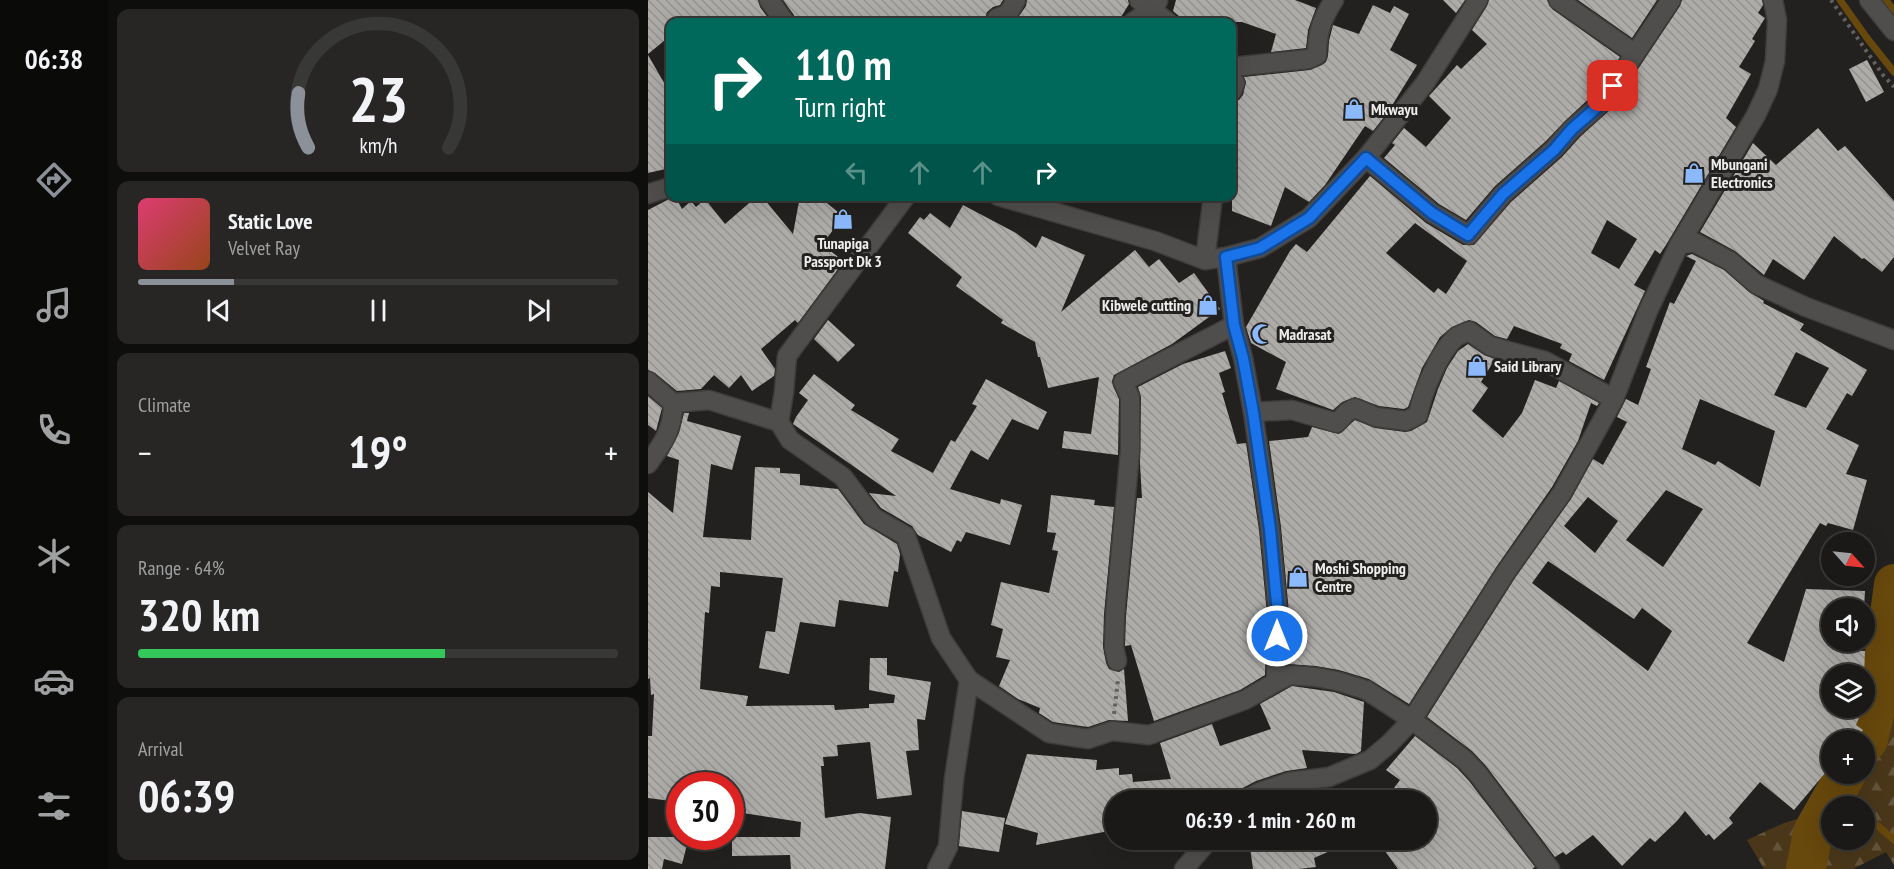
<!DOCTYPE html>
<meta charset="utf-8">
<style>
:root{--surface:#1a1917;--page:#272624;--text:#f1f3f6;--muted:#9fa0a1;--line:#383836;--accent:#8c9099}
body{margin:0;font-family:"PT Sans Narrow",sans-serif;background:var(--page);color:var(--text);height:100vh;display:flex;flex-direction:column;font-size:22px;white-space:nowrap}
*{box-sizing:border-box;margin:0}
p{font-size:20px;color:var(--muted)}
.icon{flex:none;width:33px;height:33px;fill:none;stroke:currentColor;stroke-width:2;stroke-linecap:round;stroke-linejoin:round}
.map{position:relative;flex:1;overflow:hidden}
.panel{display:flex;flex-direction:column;gap:9px;padding:9px;background:#0e0e0d;width:540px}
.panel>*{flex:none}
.guide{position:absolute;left:18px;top:18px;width:570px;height:183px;border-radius:12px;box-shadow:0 6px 24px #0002,0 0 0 2px var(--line);background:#00695c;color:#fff;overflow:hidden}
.needle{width:39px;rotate:117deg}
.buttons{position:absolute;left:1173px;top:532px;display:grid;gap:12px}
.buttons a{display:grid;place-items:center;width:54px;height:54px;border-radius:50%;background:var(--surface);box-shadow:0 6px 24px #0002,0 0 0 2px var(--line);font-size:30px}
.speed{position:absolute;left:18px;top:772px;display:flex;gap:12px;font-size:30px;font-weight:700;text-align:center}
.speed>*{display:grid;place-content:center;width:78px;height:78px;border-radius:50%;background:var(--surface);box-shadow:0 6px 24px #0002,0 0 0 2px var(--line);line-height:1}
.speed .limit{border:9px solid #d22;background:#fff;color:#111}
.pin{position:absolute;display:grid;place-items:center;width:51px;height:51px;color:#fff;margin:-26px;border-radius:12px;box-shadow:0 3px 9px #0006}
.me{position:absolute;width:66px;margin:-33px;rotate:0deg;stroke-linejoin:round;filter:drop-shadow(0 0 4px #0008)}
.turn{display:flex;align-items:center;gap:21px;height:126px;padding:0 30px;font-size:27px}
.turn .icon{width:78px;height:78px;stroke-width:2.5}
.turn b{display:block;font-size:42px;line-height:51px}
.lanes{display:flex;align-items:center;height:57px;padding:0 30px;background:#0003;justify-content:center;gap:30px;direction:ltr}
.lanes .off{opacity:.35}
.big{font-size:45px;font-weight:600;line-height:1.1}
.panel .card{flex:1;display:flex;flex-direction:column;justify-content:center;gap:9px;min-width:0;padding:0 21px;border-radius:12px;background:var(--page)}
.panel .dial{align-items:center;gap:0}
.dial svg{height:156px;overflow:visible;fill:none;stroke:var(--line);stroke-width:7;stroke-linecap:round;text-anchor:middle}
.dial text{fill:var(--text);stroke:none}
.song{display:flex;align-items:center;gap:18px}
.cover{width:72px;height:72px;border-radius:9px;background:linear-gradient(135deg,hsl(340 70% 55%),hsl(20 70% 35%))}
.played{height:6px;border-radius:3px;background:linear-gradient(90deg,var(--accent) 20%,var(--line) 20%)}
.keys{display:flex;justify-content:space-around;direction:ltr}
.heat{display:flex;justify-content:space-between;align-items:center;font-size:33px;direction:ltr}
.charge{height:9px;border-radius:4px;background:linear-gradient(90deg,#34c759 64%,var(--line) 0)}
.trip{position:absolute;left:456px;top:790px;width:333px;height:60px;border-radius:30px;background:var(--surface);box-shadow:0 6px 24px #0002,0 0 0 2px var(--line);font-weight:600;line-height:60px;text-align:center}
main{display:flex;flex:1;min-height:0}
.dock{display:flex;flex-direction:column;width:108px;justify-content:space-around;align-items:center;background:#0a0a09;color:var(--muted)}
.dock .icon{width:42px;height:42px}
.dock .selected{color:var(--accent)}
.dock b{font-size:27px;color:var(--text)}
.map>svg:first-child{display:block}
.forest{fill:url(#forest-firs)}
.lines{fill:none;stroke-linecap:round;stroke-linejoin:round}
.stream{stroke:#67480d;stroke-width:7}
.river{stroke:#67480d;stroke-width:40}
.building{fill:url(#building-back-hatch);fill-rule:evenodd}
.minor-casing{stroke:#3e3d3b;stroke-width:21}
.path{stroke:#63615f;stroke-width:4;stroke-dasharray:3 4.5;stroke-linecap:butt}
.minor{stroke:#504e4c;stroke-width:18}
.route-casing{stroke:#114b97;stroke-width:15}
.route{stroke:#1a73e8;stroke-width:10}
.labels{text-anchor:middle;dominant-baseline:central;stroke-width:6;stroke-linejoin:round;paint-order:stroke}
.poi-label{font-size:16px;font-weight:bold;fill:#eeedec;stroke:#23211f;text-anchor:start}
</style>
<main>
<nav class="dock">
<b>06:38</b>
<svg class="icon selected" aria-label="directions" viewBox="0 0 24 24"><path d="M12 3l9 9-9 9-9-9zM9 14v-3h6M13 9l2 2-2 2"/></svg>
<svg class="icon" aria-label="music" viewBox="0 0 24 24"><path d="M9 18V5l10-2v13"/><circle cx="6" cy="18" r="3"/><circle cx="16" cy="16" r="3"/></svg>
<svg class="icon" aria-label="phone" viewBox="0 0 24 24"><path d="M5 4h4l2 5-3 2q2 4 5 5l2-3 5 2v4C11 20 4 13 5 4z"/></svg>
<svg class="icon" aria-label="climate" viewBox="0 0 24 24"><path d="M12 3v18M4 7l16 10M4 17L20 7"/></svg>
<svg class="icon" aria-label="car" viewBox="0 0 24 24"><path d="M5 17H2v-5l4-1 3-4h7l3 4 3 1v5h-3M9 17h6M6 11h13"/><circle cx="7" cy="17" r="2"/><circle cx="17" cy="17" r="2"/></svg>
<svg class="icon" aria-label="filters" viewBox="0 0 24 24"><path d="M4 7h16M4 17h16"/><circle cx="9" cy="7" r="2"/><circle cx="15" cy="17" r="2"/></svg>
</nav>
<section class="panel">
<div class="card dial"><svg viewBox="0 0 100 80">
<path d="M14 69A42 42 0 1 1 86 69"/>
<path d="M14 69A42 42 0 0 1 9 41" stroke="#8c9099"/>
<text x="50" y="56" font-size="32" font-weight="700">23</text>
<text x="50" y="72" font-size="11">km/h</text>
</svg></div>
<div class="card">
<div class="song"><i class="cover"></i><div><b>Static Love</b><p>Velvet Ray</p></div></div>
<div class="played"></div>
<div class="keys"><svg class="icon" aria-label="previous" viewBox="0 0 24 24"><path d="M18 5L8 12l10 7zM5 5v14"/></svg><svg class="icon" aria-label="pause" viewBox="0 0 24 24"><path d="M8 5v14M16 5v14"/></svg><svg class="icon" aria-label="next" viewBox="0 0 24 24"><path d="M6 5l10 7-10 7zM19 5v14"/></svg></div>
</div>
<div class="card"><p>Climate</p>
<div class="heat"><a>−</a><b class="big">19°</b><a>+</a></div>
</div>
<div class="card"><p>Range · 64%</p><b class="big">320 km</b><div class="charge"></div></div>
<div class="card"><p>Arrival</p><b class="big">06:39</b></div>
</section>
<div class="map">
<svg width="1246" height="869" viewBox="0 0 1246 869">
<defs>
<pattern id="forest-firs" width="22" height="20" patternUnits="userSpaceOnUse" patternTransform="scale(1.5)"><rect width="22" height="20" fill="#4a371a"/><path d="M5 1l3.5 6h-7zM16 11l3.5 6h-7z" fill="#64543b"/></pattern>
<pattern id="building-back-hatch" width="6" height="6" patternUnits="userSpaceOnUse" patternTransform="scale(1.5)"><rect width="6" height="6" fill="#aeaca9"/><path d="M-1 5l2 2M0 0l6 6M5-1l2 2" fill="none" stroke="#949390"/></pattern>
</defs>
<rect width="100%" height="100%" fill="#23211f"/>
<path class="forest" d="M1246,626v239l-8,-13 -33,17h-89l-17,-29 37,-17 47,-14 1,31h32v-33h-26l12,-33h14v-33h-2l12,-33z"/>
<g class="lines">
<g class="stream">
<path d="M1192,0l27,38 27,34"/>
<path d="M1238,0l8,11"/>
<path d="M1187,792l4,1 17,14"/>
<path d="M1216,814l30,26"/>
</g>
<g class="river">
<path d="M1216,745l4,-5 13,-57 13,-99"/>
<path d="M1158,869l7,-37 33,-58"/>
</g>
</g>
<g class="building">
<path d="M0,0h110l2,7 11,15h-101v14l-22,18z"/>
<path d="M135,0h220l-3,5 -7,2 -6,5 -3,10h-188l-2,-7z"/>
<path d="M379,0h101l1,4 -11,18h-103l11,-16z"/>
<path d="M528,0h119l21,8 -8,22 -2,18 -35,4 5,-18 -34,-12h-56l-13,-11z"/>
<path d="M795,0h22l-9,13z"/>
<path d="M841,0h58l5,9 68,48 -26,37 -29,27 -19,20 -51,45 -29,34 -27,-16 -55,-46 11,-13 -3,-2 12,-15 22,19 25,-29 -22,-22 28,-31 4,4 26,-25 -15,-14 15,-24z"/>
<path d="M930,0h79l-25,38z"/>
<path d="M1034,0h80l1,5 -5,8 7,5 -13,21 3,2 -16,26 12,7 -25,44 10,9 -70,118 -6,9 -5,-4 -21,35 11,6 -41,89 -35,-19 3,-7 -12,-6 2,-4 -48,-18 -7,13 -12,-3 -19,-14 -7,-2 -17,7 -12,10 -18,31 -14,39 -4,2 -25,-3 -24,-9 -13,5 -9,8 -57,-21 10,-27 -35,-19 -5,-16 44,-76 6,-7 11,8 63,-76 56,47 37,22h11l37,-43 51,-45 18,-20 32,-29 68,-102zM959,220l30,19 -18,30 -28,-16zM767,223l52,38 -21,33 -8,-6 -4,5 -48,-40z"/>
<path d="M725,5l17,8 4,-7 15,8 -19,36 27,15 -29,47 -15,19 -8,-5 -40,59 -16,17 -24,-15 -14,39 -39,-15v-54l6,-32 -6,-1v-22l7,-2 4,-5 3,-13 -2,-5 66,-7 12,-5 4,-3 2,-6 1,-15 4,-16 26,9z"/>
<path d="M0,55l22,38v13l-5,4 5,22v36l-22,5z"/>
<path d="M1219,60l17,32 -18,10 -17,-33z"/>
<path d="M1170,128l20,23 7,-5 49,55v56l-12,15 -18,-14 -2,1 -28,-23 -30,44 -31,-21 -9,16 -29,-24 -35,-19 53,-89 23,22z"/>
<path d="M27,196l7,13 9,-8 5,6 9,-8 20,25 30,-26 4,5 5,-4 29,35 7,-38h18l25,20 -21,29 22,16 -46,62 -3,-3 -34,29 14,20 -1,7 -22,15 -11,-16 -12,13 -15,-13 -13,14 -24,2 -22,-18 -7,-3v-160z"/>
<path d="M315,205l53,28 20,15 6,-12 43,19 -24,57 74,-62 14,17 10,-8 20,24 15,-10 26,36 -48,35 -58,31 -2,6 1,5 6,13 -1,56 -56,-7 2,-17 27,3 8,-57 -51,11 -8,-31h-2l-3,-15 -34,-19 2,-3 -47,-34 6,-9 -54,-44 12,-16 4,3 6,-7 20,15z"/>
<path d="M1044,254l32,16 25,22 15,9 -1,2 41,21 -4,6 67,40 -15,26 -5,-3 -21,36 33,16 -13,29 21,6 -14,50 -25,-7 -2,3 -6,-3 -73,120 37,19 22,-73 59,2 -1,18h-32l1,41 32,1 -1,24h-32v33h31l-7,17 7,5 -7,11h-24v33h2l-2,3 -6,-5 -32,38 -34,-28 -31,36 4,5 -19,17 -5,-6 -3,2 -21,-25 -8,10 -22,21 -5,-4 -28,28 -29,-31 -27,20 -3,-3 -8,5 -69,-91 -14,-15 -45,-34 88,-139 56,-79 22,-40 10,6 24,-43 -10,-5 9,-18 12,6 13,-36 -5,-2 24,-65 4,2 22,-43 -10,-5zM1148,352l33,16 -23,40 -32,-13zM1052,399l75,32 -15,56 -42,-26 -3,4 -33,-16zM1018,490l37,19 -40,58 -37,-27zM940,497l30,24 -23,32 -31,-27zM900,561l86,58 8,-11 30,23 -24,40 -116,-88z"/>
<path d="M180,320l27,25 -17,17 -24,-23z"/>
<path d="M820,344l16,11 11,4 -14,23 7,6 -16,23 31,27 19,-25 13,-33 21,8 3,-7 40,22 -2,3 -6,-3 -13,38 -26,46 -55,79 -88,138 -40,-25 -30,-9 -23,-4 -28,-2 1,-51 -8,-86 -12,-86 39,-4 4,-10 27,7 16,-14 20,8 30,4 6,-1 16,-9 11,-33 9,-21 11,-17z"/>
<path d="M577,351l6,17 -12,5 6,19 -3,1 15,51 9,-1 13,87 8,84 -2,61 -25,15 -86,31 -23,-76 -6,1 1,-30 11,-118h5l-2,-34 1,-67 -3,-10 45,-23z"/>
<path d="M166,374l41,31 -4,5 48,29 -8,12 42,22 18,-33 4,2 22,-36 -5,-2 14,-25 61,33 -9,18 -26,-11 -24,41 -17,-10 -21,39 50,15 1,-5 21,6 -12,40 -44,-13 -5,10 -4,-2 -6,12 -33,-17 -6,-9 -31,-18 -12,-15 27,3 -103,-72 3,-7 12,-17 -9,-7z"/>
<path d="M0,396l14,12 -6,23 -8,-6z"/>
<path d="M36,413h5l-2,8 54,15 -9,34 -21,-6 -8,73 48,3 4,-73 25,1v5l20,1v11l38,4 26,35 33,20 3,10 -2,18 -4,-1 -6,36 -49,-7 -4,27 -35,-5 -11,52 -30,-6 7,-37 9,1 8,-54 -63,-6v15l-9,-1 -2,27 -4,-1 -5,77 48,7 -2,10 88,-1 1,5 34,-2v-4l25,-1 1,-8 -26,-5 1,-32h17v17l44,7 -6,38 -8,-1 2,31 -13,1 6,44 -35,4 -7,-57 -33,3 1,11 -15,1 1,9h-3l4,52 35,-5 31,4 -6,52h-94l-1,-14 -58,1v-19h68l1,-15 -71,-11v-25h-14l-37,-6 -1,9 -5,-1 -2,13 -23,-3v-62h4l2,-42 -3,1 -1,-17 -2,1v-187l25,21 6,-53 -12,-4 12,-23z"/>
<path d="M403,495l44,5 -1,5 20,2 -10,107 -1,33 3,16 3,6 10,3 5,-3 4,52 -19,-1 -21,7 -35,-5 -14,-9 1,-5 -22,-9 -19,-13 11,-26 -14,-3 7,-28 -12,-4 10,-43 48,11 9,-42 -6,-1 4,-17 -9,-1z"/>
<path d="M644,686l42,6 30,10 -3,49 -5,3 -54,-4 5,18 -21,3 -30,10 -19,10 -4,5 -1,5h-118v29l-78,15 2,-12 -33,-9 22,-70 70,6 -1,10 23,-2v7l13,-1 1,8 38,-3 -11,-36 52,-19 8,22 51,-17 -11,-25z"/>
<path d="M767,736l42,32 12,13 66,86 -3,2h-134l-21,-29h49v-39h-32l7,-8 -7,-5 6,-8 -14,-10z"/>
<path d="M666,790l4,11h-50l24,-8z"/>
<path d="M314,811l43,7 -6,34 -40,-6z"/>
<path d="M0,837h41l-7,27 -18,-5 -2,10h-14z"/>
<path d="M601,840h106l-41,18 2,9 -17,2h-46z"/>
</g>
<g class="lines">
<g class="minor-casing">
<g id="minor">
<path d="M121,0l16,22"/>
<path d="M491,0l29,22"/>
<path d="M910,0l76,53"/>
<path d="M1221,0l25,31"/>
<path d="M347,22l2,-4 11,-4 8,-14"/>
<path d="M485,22l19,-13 6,-8"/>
<path d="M584,67l77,-8 8,-4c0,-23 5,-36 17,-55"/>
<path d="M584,79l3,4 -3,8"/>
<path d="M718,158l66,55 37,22 34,-41 51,-45 18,-20 31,-27 68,-102"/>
<path d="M0,194l22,-7"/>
<path d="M258,196l-119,160 -3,36 -5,30 11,18 53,37 30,40 33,19 35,102 28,42 80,53 39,6 24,-8 37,4 96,-35 31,-18 2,-68 -8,-85 -17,-117 -10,-54 -9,-33 -8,-68"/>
<path d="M350,196l157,45 50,19 21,-3 34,-9 49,-30 57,-60 59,-75 53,-83"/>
<path d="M1031,245l15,-3 36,19 26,23 50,23 88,33"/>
<path d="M557,260l8,-64"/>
<path d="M0,381l25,22 36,-3 70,22"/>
<path d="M605,412l39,-2 45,13 10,-11 8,-4 21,9 30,4 12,-6c4,-22 21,-63 38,-78 3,-2 9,-4 13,-6l21,15 55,15 69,38"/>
<path d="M0,464c15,-21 25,-34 25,-61"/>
<path d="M469,661l-3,-14 1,-32 15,-164v-54l-7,-15 111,-57"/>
<path d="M628,682l14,-7 25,2 22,4 29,9 46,30 53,40 13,14 72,95"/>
<path d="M595,801l17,-9 29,-10 40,-5 41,-17 19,-16 23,-24 94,-148 56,-79 52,-94 34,-88 31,-66 77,-130 12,-26 7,-28 2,-41 -4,-20"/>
<path d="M289,869l11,-22 6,-68 15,-99"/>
<path d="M536,869l25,-29"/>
</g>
</g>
<g class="path">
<path d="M1183,0l52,75 11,12"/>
<path d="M466,714l4,-34"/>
</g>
<use href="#minor" class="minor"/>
</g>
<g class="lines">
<g class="route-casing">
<path id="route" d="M629,636l1,-22 -8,-85 -17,-117 -10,-54 -9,-33 -8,-68 34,-9 49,-30 57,-60 66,55 36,22 35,-41 51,-44 18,-21 31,-27 10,-16"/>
</g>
<use href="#route" class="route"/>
</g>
<defs>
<g id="shop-bare" transform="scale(1.62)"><path d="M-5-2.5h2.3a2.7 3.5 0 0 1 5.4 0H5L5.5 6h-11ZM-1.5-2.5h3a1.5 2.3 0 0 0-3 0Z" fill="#8bb9fc" stroke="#23211f" stroke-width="2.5" paint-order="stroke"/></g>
<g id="mosque-bare" transform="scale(1.62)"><path d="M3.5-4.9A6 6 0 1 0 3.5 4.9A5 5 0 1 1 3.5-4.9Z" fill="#8bb9fc" stroke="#23211f" stroke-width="2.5" paint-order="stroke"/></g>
</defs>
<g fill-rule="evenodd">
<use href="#shop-bare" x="706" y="109"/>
<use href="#shop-bare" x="1046" y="173"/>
<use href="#shop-bare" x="195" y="219"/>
<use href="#shop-bare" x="560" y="305"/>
<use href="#mosque-bare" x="614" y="334"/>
<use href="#shop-bare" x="829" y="366"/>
<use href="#shop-bare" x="650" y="577"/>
</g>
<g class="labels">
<g class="poi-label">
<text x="723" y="109">Mkwayu</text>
<text x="1063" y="164">Mbungani<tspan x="1063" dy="18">Electronics</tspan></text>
<text x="195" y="243" text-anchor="middle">Tunapiga<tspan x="195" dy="18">Passport Dk 3</tspan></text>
<text x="543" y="305" text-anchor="end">Kibwele cutting</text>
<text x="631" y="334">Madrasat</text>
<text x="846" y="366">Said Library</text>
<text x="667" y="568">Moshi Shopping<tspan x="667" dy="18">Centre</tspan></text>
</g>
</g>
</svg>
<div class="buttons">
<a><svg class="needle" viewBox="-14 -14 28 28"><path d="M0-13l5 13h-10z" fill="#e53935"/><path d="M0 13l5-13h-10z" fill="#9fa0a1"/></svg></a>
<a><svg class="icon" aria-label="sound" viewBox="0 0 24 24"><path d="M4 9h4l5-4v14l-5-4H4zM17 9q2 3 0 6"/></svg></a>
<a><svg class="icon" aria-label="layers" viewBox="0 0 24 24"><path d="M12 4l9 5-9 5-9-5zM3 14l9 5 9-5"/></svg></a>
<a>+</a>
<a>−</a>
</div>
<div class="speed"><div class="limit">30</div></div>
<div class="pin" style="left:965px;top:86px;background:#d93025"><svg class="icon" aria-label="arrive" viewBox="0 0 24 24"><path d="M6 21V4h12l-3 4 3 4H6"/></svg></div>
<svg class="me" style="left:629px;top:636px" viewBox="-20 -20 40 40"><circle r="17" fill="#1a73e8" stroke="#fff" stroke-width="3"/><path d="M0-11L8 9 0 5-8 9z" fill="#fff"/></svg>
<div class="trip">06:39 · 1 min · 260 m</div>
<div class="guide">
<div class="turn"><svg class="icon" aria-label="right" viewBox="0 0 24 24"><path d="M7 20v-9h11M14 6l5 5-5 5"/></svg><div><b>110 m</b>Turn right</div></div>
<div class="lanes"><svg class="icon off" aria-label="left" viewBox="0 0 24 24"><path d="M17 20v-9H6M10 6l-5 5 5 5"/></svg><svg class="icon off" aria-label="ahead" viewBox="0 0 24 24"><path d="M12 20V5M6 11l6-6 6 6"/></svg><svg class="icon off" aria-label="ahead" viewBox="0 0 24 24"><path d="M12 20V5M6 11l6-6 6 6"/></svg><svg class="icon" aria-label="right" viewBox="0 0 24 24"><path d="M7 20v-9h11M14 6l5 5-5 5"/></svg></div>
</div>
</div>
</main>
